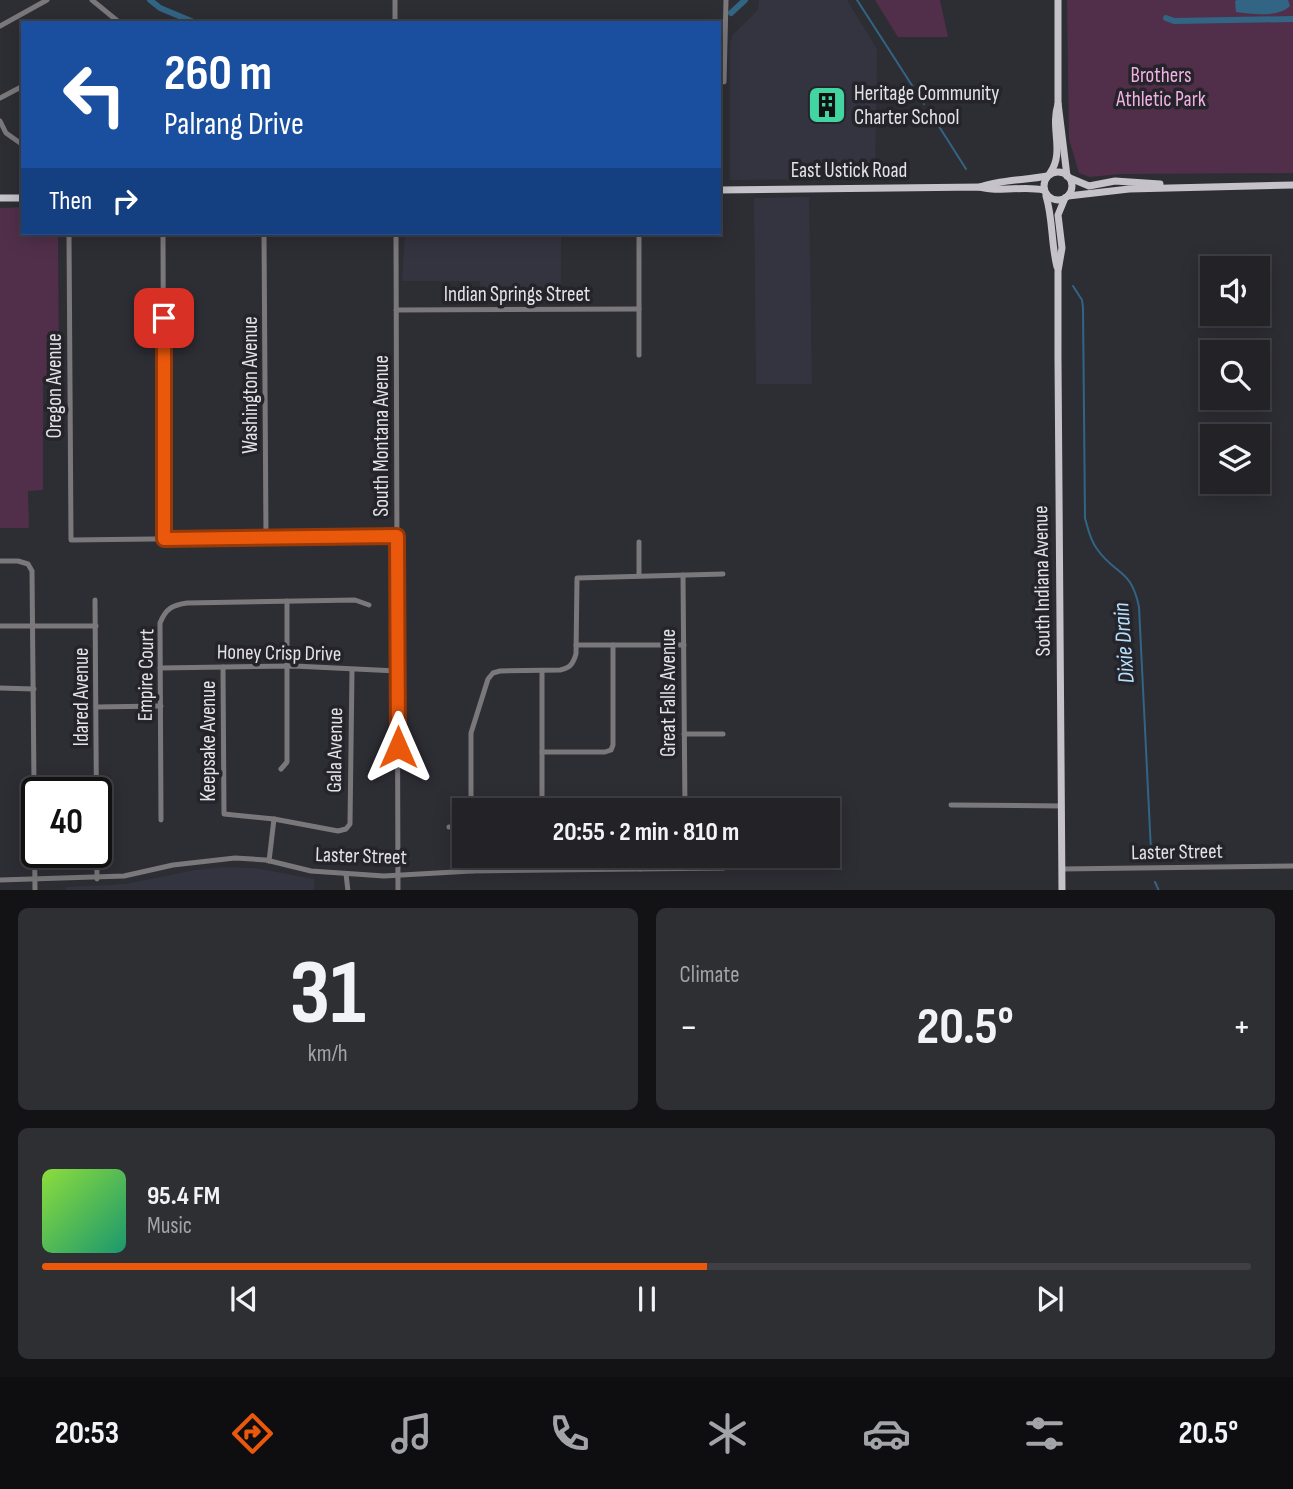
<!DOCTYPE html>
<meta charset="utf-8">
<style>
:root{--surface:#222227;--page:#2e2f33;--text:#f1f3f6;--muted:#a2a4a7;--line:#3f3f44;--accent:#ea580c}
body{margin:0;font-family:"Sofia Sans Condensed",sans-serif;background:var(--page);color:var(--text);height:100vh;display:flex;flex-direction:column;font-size:26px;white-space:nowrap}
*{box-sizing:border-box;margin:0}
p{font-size:23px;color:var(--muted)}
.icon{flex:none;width:38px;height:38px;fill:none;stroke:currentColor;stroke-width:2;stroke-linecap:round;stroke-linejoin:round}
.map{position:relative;height:890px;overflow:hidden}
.side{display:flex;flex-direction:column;gap:18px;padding:18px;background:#131315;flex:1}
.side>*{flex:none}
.banner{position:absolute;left:21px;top:21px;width:700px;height:214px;border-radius:0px;box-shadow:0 4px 18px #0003,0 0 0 2px var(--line);background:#1a4fa0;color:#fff;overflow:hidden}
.fabs{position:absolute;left:1200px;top:256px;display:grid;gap:14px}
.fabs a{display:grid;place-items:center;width:70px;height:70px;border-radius:0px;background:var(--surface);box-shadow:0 4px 18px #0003,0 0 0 2px var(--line);font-size:35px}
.speed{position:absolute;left:21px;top:777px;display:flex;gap:14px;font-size:35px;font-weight:700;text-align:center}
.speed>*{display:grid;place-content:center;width:91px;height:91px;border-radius:50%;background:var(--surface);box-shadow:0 4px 18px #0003,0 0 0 2px var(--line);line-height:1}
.speed .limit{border:4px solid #111;border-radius:10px;background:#fff;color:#111}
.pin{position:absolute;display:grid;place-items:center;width:60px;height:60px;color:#fff;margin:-30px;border-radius:14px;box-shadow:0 4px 10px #0006}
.me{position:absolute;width:77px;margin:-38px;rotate:0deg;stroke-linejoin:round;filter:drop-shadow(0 0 5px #0008)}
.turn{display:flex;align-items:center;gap:24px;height:147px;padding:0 28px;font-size:32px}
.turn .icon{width:91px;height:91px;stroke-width:2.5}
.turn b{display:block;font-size:49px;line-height:60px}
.then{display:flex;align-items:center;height:66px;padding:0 28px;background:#0003;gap:14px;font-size:26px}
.big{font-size:52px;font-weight:700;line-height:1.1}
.side .widget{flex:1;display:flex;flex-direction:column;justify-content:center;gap:10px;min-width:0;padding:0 24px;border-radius:10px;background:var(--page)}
.side .dial{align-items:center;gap:0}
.dial b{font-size:91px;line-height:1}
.song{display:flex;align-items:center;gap:21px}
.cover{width:84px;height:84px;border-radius:10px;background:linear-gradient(135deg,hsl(90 70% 55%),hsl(160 70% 35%))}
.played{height:7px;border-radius:4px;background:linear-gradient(90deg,var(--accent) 55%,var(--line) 55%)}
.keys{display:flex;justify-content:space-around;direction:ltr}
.heat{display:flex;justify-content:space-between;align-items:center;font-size:38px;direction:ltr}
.side .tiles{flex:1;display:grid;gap:18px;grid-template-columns:1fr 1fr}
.widget:last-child{grid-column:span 2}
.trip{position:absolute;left:452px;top:798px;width:388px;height:70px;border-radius:0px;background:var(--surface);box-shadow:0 4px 18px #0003,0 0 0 2px var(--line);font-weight:700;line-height:70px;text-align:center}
.menu{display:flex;height:112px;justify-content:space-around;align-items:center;background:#0e0e10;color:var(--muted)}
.menu .icon{width:49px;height:49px}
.menu .on{color:var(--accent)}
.menu b{font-size:32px;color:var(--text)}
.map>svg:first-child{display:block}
.built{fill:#343340}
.green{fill:#512f4a}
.water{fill:#326483}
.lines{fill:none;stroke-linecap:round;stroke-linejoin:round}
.stream{stroke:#326483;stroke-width:2}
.canal{stroke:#326483;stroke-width:6}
.minor{stroke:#7a787b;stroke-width:5}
.major{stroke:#c5c2c9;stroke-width:7}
.route-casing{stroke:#983908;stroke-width:18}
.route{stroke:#ea580c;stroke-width:12}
.labels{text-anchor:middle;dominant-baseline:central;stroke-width:7;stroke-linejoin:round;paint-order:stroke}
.park-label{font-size:21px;fill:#f3b0e5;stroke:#24242a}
.poi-label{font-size:21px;fill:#e2e2e7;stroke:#24242a;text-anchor:start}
.street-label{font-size:21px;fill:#e2e2e7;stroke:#24242a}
.water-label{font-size:23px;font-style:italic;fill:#b4e0fe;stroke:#24242a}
</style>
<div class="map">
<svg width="1293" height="891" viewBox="0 0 1293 891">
<rect width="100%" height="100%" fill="#2d2d34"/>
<g class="built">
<path d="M759,0h88l30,49 -2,130 -145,1v-137l2,-7 26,-26z"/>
<path d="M809,197l3,187h-56l-2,-186z"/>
<path d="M405,233h156v70h-80l-1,-22h-78z"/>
<path d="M225,867l30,1 59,11v11h-248v-3l60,-3 69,-14z"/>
</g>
<g class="green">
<path d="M875,0h65l8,37h-50z"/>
<path d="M1067,0h226v173l-173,1 -30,3 -11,-4 -10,-34z"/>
<path d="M23,207v26h35l1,150 -16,1v106l-15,1 1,37h-29v-320z"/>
</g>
<path class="water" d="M1237,0h51l2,6c-13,12 -37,8 -54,6l-1,-11z"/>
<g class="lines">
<g class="stream">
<path d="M857,0l67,104"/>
<path d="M935,120l31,49"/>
<path d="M1073,286l9,14 1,8 2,210c3,11 5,22 12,31 19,27 34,19 42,58l12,244"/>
<path d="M1155,882l4,9"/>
</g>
<g class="canal">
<path d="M150,0l10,8 36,15"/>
<path d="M731,13l14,-13"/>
<path d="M1166,18l8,3 119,-2"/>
</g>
<g class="minor">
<path d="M92,0l28,23"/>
<path d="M395,0v23"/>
<path d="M0,26l47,-26"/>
<path d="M724,82l2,-82"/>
<path d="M0,98l23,-12"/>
<path d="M0,121l6,12 17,12"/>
<path d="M69,233l2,307 326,-4"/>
<path d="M163,233l1,306"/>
<path d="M264,233l2,305"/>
<path d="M396,233l2,658"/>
<path d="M639,233v122"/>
<path d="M396,310l243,-1"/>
<path d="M639,542v33"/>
<path d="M0,561h18l10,3 4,7 3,320"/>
<path d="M683,575l2,235"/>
<path d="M95,600l2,279"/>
<path d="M0,626h96"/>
<path d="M576,645h108"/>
<path d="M223,667l1,147 50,5 64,12 8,-2 4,-5 2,-154"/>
<path d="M160,668l134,-2 103,5"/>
<path d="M542,671v139"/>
<path d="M0,688l34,1"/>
<path d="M96,707l65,-1"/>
<path d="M684,734h39"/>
<path d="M542,752h63l6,-2 2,-5v-100"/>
<path d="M281,769l6,-7v-161"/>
<path d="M951,805l111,1"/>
<path d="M471,810v-77l17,-54 5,-6 7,-2 60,-1c10,-2 13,-6 16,-16l1,-76 146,-4"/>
<path d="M161,820l-1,-197c6,-15 13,-18 27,-20l168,-3 14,5"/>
<path d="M449,827h15"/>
<path d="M472,856v15"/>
<path d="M640,856v13"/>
<path d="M269,861l5,-42"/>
<path d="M1062,869l231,-3"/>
<path d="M346,874l2,17"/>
<path d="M0,880l124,-4 49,-11 62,-7 31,2 45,11 73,5 88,-5 252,-3"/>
</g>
<g class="major">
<path d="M1058,0v103l9,73"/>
<circle cx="1058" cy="186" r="14"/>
<path d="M1050,173c15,-21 0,-44 8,-69"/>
<path d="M1070,178l19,8 26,-5 45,3"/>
<path d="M980,187c18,-7 47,-7 67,-11"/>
<path d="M719,190l261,-3c22,6 42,-2 64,3"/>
<path d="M1046,196c7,23 5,47 11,71"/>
<path d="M1068,196l61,-7 164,-4"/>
<path d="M0,198h23"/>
<path d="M1062,891l-4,-532v-88l4,-23 -4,-33 7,-17"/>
</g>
</g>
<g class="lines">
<g class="route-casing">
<path id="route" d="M164,318v221l233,-3 1,211"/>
</g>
<use href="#route" class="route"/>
</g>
<defs>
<g id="building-square" transform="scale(2.0125)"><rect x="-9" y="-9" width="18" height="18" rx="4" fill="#42d4a1" stroke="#24242a"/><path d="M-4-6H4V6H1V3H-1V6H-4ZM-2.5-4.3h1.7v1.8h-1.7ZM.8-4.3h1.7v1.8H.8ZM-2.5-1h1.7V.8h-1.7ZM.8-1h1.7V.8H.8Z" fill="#111"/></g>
</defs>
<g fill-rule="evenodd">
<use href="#building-square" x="827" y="105"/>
</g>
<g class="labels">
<g class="park-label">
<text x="1161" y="75">Brothers<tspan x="1161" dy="24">Athletic Park</tspan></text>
</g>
<g class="poi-label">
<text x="854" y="93">Heritage Community<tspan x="854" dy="24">Charter School</tspan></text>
</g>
<g class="street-label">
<text x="849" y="170">East Ustick Road</text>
<text x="517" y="294">Indian Springs Street</text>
<text transform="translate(250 385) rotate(-90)">Washington Avenue</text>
<text transform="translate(54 386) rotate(-90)">Oregon Avenue</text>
<text transform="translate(381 436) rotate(-90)">South Montana Avenue</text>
<text transform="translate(1042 581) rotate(-91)">South Indiana Avenue</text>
<text transform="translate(279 653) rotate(1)">Honey Crisp Drive</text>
<text transform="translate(146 675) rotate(-89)">Empire Court</text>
<text transform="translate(668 693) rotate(-90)">Great Falls Avenue</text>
<text transform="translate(81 697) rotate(-90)">Idared Avenue</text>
<text transform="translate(208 741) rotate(-90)">Keepsake Avenue</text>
<text transform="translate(335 750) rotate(-89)">Gala Avenue</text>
<text transform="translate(1177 852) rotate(-1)">Laster Street</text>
<text transform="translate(361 856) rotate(2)">Laster Street</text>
</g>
<g class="water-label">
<text transform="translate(1124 643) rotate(-94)">Dixie Drain</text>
</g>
</g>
</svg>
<div class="fabs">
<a><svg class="icon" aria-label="sound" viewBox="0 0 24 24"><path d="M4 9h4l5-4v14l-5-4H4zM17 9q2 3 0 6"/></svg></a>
<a><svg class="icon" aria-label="search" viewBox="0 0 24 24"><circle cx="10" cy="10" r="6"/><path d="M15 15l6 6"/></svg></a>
<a><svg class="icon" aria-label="layers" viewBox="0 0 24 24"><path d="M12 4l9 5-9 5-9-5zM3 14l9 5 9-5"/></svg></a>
</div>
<div class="speed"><div class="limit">40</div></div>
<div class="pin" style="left:164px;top:318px;background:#d93025"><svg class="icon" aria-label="arrive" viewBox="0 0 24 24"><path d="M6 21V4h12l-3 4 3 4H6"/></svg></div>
<svg class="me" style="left:398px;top:747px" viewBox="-20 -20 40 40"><path d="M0-17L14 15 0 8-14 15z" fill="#ea580c" stroke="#fff" stroke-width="4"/></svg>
<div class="trip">20:55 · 2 min · 810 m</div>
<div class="banner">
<div class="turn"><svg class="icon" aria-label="left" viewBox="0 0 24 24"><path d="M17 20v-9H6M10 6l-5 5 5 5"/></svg><div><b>260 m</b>Palrang Drive</div></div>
<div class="then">Then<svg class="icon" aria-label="right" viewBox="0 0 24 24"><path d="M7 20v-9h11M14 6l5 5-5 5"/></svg></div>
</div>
</div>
<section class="side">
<div class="tiles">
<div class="widget dial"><b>31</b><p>km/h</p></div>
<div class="widget"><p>Climate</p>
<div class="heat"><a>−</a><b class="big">20.5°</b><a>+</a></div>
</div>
<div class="widget">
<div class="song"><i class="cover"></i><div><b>95.4 FM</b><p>Music</p></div></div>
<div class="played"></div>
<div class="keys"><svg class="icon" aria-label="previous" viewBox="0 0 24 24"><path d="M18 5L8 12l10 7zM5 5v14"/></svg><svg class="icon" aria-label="pause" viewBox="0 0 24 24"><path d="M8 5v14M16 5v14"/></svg><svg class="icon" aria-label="next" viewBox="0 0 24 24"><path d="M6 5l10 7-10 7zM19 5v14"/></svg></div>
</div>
</div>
</section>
<nav class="menu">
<b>20:53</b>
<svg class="icon on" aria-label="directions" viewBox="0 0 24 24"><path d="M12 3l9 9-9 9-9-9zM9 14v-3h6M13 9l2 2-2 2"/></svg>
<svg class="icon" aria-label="music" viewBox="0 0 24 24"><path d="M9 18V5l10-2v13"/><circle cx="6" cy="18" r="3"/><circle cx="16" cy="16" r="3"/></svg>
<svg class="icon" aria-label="phone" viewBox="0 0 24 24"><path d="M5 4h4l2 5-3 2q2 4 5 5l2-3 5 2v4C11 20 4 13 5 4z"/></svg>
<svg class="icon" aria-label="climate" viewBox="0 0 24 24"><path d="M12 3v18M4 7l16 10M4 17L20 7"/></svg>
<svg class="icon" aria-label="car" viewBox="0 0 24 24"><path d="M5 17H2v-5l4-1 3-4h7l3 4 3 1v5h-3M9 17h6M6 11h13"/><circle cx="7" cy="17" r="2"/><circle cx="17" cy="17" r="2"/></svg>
<svg class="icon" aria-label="filters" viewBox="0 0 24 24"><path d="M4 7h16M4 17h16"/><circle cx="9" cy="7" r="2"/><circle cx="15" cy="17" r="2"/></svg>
<b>20.5°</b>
</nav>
